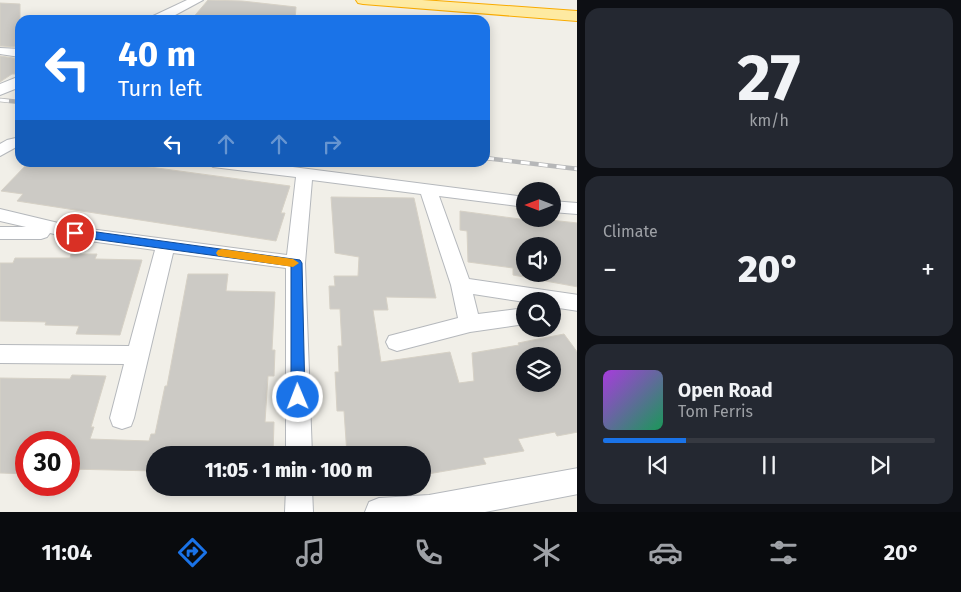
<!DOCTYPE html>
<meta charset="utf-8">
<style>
:root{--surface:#171b24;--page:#242831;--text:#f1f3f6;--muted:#9ea1a6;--line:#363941;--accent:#1a73e8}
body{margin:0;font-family:"Fira Sans",sans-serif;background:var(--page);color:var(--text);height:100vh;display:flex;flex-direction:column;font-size:19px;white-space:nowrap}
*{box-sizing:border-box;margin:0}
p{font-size:16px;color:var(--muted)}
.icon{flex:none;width:28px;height:28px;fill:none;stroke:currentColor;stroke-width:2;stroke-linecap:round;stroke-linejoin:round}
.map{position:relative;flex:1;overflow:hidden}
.side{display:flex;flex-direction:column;gap:8px;padding:8px;background:#0d0f14;width:384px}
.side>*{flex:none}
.banner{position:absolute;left:15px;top:15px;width:475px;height:152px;border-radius:15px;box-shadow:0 2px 12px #0003;background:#1a73e8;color:#fff;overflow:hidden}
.needle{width:32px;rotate:270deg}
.fabs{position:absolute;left:516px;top:182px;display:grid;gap:10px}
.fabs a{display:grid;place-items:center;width:45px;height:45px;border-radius:50%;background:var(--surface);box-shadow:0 2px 12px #0003;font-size:25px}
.speed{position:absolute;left:15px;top:431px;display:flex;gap:10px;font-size:25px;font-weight:700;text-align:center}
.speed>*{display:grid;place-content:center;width:65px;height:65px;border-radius:50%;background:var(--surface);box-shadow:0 2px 12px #0003;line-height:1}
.speed .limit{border:8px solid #d22;background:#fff;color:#111}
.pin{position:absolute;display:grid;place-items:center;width:42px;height:42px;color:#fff;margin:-21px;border:2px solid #fff;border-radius:50%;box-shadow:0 1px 5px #0007}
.me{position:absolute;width:55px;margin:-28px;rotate:359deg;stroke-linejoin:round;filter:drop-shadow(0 0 4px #0008)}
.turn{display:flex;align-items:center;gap:18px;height:105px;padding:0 20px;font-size:22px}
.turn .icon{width:65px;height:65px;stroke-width:2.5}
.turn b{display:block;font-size:35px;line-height:42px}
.lanes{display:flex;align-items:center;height:48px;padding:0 20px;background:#0003;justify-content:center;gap:25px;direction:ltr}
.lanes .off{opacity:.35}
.big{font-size:38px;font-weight:800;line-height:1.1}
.side .tile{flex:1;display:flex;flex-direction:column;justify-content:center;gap:8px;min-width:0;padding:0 18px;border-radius:15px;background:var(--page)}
.side .dial{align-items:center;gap:0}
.dial b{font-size:65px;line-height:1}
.song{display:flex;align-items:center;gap:15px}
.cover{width:60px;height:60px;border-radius:8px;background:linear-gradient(135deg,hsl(280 70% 55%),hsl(150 70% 35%))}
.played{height:5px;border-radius:2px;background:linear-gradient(90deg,var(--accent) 25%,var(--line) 25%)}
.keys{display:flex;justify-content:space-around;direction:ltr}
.heat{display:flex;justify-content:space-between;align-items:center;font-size:28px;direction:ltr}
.trip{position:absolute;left:146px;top:446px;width:285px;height:50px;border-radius:25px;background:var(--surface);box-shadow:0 2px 12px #0003;font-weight:800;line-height:50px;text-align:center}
.tabs{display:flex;height:80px;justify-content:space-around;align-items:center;background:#090b0e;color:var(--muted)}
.tabs .icon{width:35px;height:35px}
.tabs .on{color:var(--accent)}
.tabs b{font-size:22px;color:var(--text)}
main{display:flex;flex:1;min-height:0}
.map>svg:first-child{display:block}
.building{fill:#cccac5;stroke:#d6d1c6;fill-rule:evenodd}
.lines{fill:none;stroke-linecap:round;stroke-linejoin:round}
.minor-casing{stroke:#b5b8bc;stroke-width:2}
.tertiary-casing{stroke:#b5b8bc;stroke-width:2}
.trunk-casing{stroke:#f9ab00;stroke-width:2}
.minor{fill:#fff;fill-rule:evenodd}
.tertiary{fill:#fff;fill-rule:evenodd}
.trunk{fill:#feeaa1;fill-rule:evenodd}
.rail-casing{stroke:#b6b7b8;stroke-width:4.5}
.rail{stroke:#fff;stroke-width:3;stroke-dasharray:9;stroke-linecap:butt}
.route{fill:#1a73e8;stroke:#114b97}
.slow{fill:#f59e0b}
</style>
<main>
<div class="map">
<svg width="578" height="512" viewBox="0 0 578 512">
<rect width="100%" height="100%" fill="#f1efe8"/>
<g class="building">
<path d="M208,0l34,1 54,6 -1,13h-104z"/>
<path d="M0,3l20,1v43l-20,-1z"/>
<path d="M0,56l20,3v15h-8l-12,8z"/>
<path d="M29,162h84l177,24 -9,27h4l-9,28 -259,-40 6,-7 -22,-3z"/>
<path d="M331,197l83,1 22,100 -50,-1 2,13h-15l8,52 69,-10 9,31 15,-2 -2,-28 47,-8 -1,-2 46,-9 14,19v79l-21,4 -2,-4 -37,7 6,12 -41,7 3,6 -64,11v-20h-75l-3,-44h-7l-2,-39h4l-1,-26h4l-2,-37h-10l-1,-23h6l-1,-10h24l1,-19 -24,-4zM525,356h27v28h-27z"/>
<path d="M460,211l90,12v-3l28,3v64l-65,-12v-7l-45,-6 -1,-31 -7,-1zM525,246h27v28h-27z"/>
<path d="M71,254h26l-2,5 47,1 -22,75 -44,-1 3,-8 -34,-1 1,-3 -46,-1v-58h13l2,-5h55z"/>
<path d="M188,274h40l-2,17 49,1 -3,58h3l-1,26h-6l-3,46h9l-1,33h-118v16l-86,-2v-27h-43v32l-26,-1v-95l70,1 2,-4 34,1 -15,51h3l-4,12 59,2 2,-7h4l10,-48h2z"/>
</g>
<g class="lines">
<g class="minor-casing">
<g id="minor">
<path d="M0,48l20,1v8l-20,-3z"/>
<path d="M20,137v8l-20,11v-12l7,-4z"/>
<path d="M206,162h48l271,35v10l-86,-11 30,83 109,16v16l-26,-4v-6l-27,1 -52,-8 5,20 47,-6v16l-55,8 -73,19 -8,-3 -3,-6 3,-6 69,-18 -7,-33 -30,-91 -109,-14 -7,83 7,192h-26v-187l-113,-15 -39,165 -3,8 -9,3 -9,-3 -3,-8 14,-54 -124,-1v-18l129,1 26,-96 -80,-11 -25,-6 -3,4 -6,2h-41v-12h26l-26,-6v-12l75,18 212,28 9,-78 -83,-10z"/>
<path d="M552,201l26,2v11l-26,-2z"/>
<path d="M578,468v26l-93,18h-120l4,-10 10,-4 50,-3z"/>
<path d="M286,488h26l1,24h-28z"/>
</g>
</g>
<g class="tertiary-casing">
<g id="tertiary">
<path d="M187,0h16l-37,20h-17l2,-3z"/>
<path d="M20,76v11l-20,8v-11z"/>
</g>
</g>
<g class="trunk-casing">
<path id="trunk" d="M356,0h66l156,11v10l-215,-17 -5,-1z"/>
</g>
<use href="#minor" class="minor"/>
<use href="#tertiary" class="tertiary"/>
<use href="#trunk" class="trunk"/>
<g class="rail-casing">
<g id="rail">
<path d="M0,100l20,2"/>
<path d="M485,158l93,11"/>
</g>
</g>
<use href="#rail" class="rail"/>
</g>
<path class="route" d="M75,229l225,31 2,3 3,134 -2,5 -5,2 -5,-2 -2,-5v-131l-220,-30 -1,-3z"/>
<path class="slow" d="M222,249l71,10 6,4 -6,4 -75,-11 -2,-3 2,-3z"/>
</svg>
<div class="fabs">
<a><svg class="needle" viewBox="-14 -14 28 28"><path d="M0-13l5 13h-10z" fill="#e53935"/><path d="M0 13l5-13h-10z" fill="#9ea1a6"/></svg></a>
<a><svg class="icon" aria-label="sound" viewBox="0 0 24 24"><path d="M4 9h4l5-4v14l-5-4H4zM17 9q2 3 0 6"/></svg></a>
<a><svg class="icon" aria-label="search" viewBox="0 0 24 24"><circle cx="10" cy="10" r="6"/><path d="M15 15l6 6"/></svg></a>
<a><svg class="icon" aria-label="layers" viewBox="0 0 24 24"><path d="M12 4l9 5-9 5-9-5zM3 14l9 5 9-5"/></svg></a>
</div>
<div class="speed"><div class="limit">30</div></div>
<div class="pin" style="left:75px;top:233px;background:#d93025"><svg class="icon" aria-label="arrive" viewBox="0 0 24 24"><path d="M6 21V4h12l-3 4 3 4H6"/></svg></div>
<svg class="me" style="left:298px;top:397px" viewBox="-20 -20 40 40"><circle r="17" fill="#1a73e8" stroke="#fff" stroke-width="3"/><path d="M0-11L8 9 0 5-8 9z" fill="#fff"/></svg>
<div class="trip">11:05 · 1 min · 100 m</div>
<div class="banner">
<div class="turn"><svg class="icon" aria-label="left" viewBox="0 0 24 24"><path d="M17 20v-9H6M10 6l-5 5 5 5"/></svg><div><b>40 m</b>Turn left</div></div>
<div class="lanes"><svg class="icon" aria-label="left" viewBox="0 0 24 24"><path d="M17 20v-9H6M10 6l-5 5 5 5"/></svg><svg class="icon off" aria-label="ahead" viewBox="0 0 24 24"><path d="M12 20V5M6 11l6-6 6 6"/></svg><svg class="icon off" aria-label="ahead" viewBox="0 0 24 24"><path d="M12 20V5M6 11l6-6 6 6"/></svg><svg class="icon off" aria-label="right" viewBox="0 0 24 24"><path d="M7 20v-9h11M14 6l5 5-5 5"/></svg></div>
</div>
</div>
<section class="side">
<div class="tile dial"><b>27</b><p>km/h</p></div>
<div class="tile"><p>Climate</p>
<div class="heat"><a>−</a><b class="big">20°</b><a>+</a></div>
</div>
<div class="tile">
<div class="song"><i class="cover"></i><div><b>Open Road</b><p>Tom Ferris</p></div></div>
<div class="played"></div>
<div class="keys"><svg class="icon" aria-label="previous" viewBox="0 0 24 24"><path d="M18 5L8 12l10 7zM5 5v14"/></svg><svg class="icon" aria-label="pause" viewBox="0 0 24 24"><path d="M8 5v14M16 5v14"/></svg><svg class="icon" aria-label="next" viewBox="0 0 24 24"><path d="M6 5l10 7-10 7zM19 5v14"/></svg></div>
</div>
</section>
</main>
<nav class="tabs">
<b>11:04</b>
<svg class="icon on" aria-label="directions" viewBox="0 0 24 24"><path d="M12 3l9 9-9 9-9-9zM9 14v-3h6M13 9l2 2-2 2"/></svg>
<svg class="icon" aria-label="music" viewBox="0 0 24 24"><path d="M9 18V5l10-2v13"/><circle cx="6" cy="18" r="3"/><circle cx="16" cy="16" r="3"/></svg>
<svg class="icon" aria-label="phone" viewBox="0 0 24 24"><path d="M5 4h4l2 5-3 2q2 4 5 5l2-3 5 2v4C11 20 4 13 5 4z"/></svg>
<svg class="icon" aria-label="climate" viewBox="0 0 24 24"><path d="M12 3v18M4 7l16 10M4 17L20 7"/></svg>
<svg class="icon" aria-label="car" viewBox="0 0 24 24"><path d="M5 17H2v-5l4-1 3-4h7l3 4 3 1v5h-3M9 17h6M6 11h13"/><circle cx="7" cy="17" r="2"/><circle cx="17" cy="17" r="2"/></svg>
<svg class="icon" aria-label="filters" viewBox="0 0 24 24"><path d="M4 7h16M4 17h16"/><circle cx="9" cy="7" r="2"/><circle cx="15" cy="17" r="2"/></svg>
<b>20°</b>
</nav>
